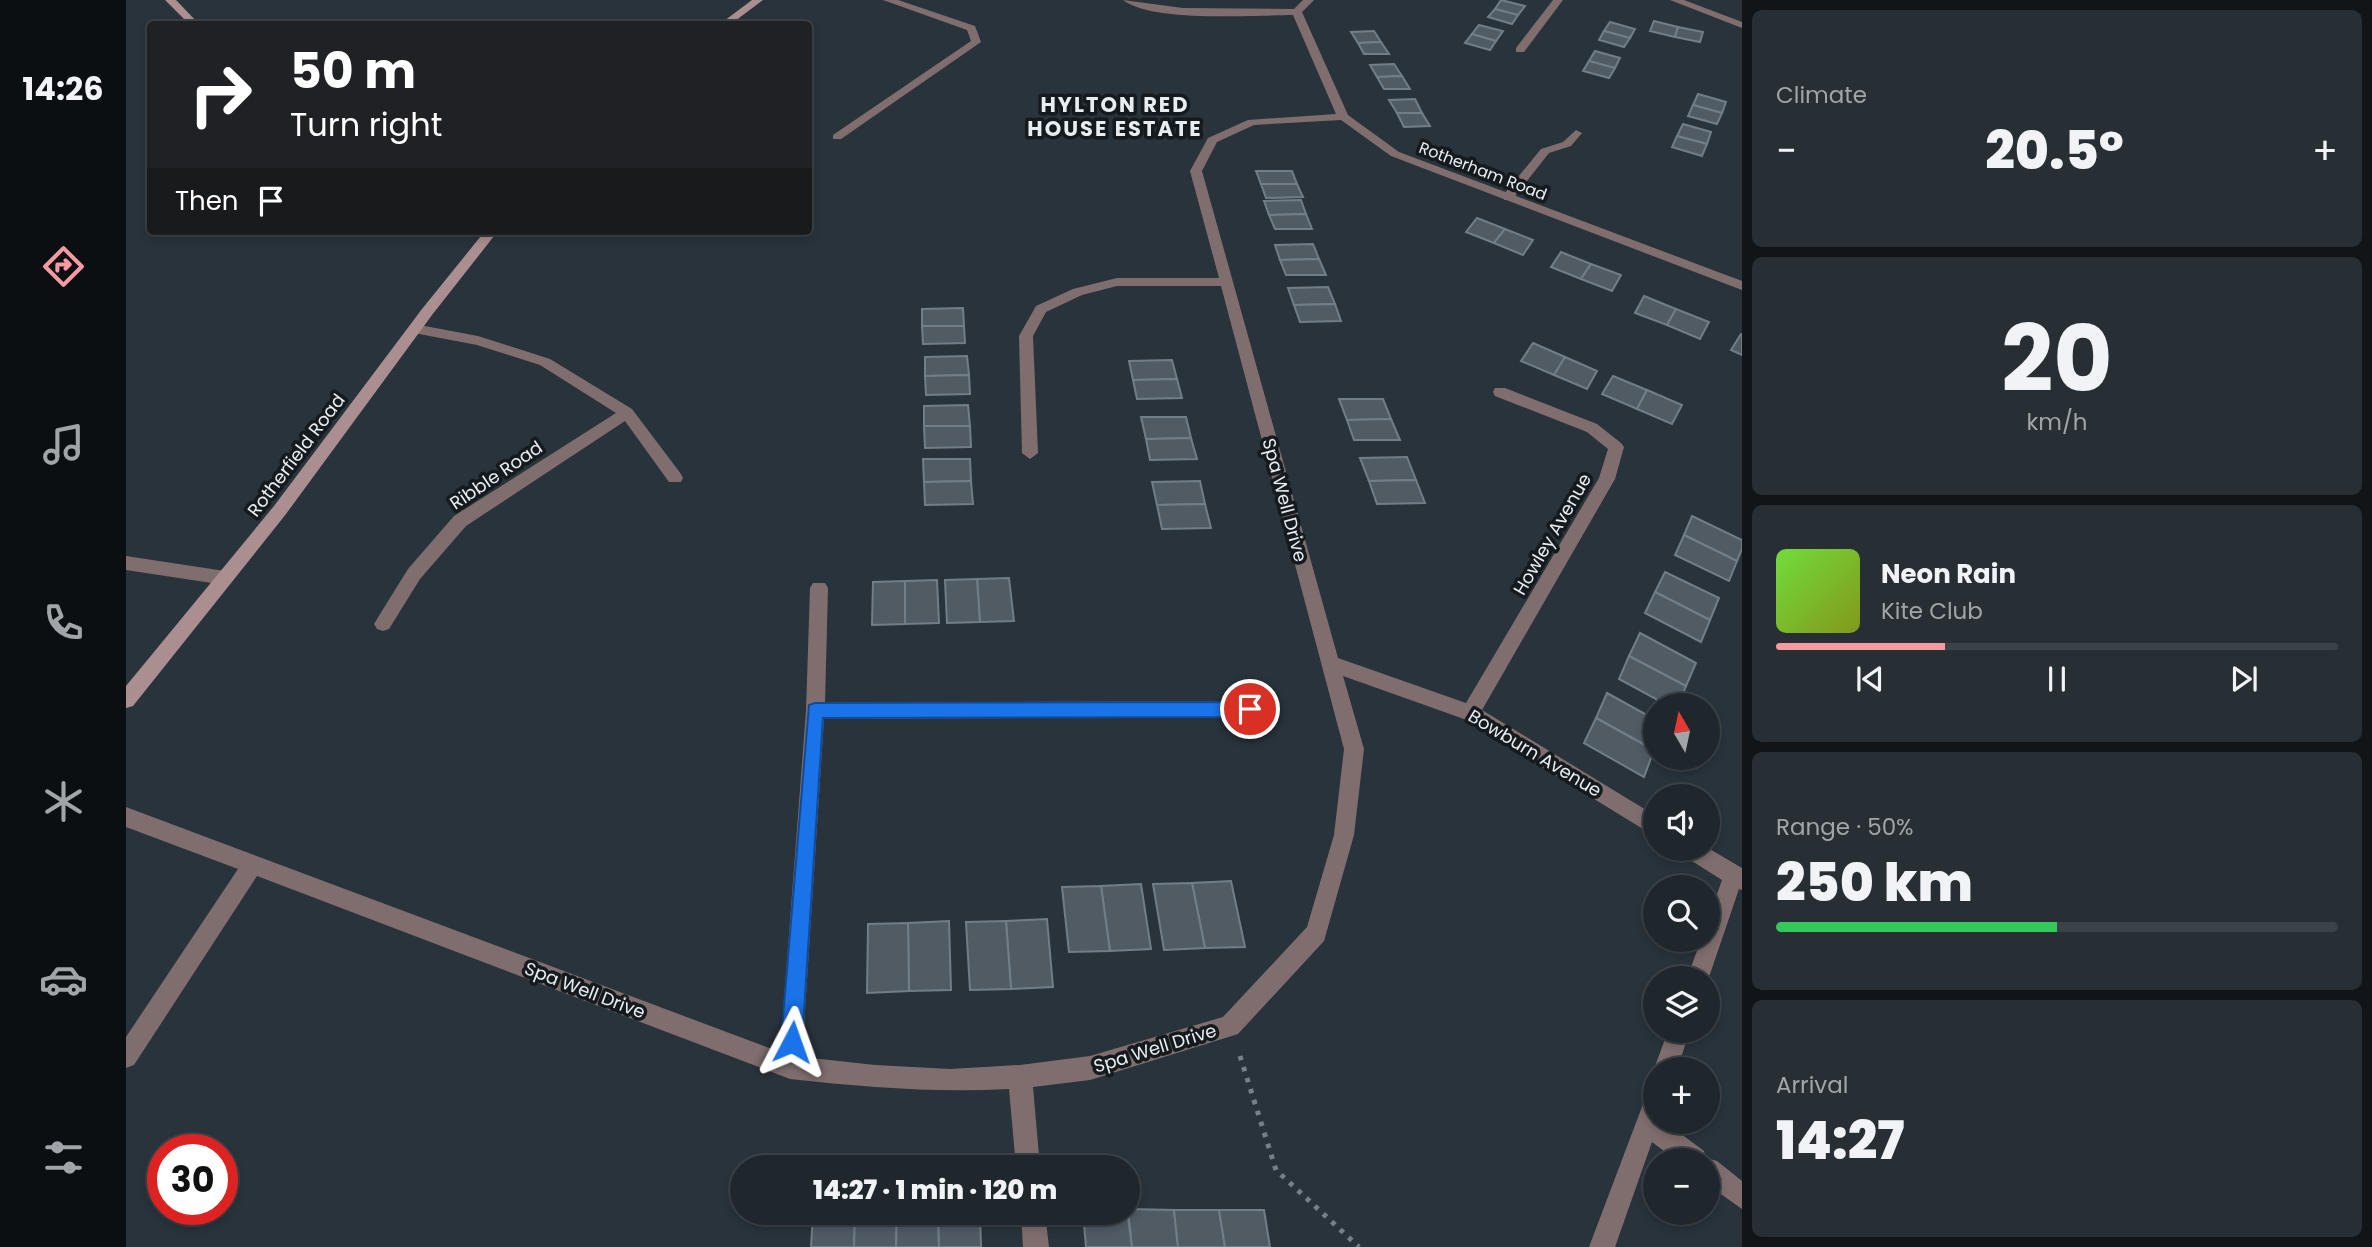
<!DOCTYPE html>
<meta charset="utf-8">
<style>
:root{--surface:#1f262c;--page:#272e34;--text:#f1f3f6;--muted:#a1a5a9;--line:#3c4348;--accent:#f49aa0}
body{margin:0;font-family:Poppins,sans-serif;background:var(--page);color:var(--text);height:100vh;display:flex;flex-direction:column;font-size:26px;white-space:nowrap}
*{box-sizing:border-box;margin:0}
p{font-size:23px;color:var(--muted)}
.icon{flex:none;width:38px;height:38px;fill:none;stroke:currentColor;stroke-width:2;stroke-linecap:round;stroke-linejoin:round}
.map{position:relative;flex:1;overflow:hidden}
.panel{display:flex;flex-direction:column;gap:10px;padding:10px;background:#111518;width:630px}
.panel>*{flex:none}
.banner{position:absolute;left:21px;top:21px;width:665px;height:214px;border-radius:7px;box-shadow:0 4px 10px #0003,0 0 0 2px var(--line);background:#202124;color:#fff;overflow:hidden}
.needle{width:46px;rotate:351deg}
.fabs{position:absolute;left:1517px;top:693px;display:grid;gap:14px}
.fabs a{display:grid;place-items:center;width:77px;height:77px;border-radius:50%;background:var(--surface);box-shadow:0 4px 10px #0003,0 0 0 2px var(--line);font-size:35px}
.speed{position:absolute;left:21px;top:1134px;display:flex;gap:14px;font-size:35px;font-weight:700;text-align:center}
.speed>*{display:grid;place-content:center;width:91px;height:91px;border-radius:50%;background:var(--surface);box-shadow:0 4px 10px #0003,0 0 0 2px var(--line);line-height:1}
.speed .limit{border:10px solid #d22;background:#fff;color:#111}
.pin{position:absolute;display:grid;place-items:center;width:60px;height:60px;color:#fff;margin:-30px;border:4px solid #fff;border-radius:50%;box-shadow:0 2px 7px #0007}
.me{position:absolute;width:77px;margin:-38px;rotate:4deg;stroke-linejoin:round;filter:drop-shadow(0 0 5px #0008)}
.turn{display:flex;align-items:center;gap:24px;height:147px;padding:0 28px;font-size:32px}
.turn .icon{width:91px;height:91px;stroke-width:2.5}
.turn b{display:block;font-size:49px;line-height:60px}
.then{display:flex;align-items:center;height:66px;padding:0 28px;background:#0003;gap:14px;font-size:26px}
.big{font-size:52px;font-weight:800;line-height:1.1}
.panel .widget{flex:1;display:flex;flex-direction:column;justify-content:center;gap:10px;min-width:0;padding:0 24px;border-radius:10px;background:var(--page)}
.panel .dial{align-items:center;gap:0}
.dial b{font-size:91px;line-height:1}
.song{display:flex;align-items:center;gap:21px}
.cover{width:84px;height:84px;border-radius:10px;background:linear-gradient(135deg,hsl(100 70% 55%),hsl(70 70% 35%))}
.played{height:7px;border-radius:4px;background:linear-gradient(90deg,var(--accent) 30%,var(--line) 30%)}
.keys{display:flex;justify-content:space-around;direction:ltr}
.heat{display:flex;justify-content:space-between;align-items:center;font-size:38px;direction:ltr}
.charge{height:10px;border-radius:5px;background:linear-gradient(90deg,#34c759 50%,var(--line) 0)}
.trip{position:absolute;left:604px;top:1155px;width:410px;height:70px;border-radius:35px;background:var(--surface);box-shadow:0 4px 10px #0003,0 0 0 2px var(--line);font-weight:800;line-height:70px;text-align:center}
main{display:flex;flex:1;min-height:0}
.tab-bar{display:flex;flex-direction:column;width:126px;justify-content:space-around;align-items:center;background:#0c0f12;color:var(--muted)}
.tab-bar .icon{width:49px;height:49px}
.tab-bar .current{color:var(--accent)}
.tab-bar b{font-size:32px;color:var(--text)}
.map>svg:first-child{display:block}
.building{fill:#505b64;stroke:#727e87;stroke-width:2}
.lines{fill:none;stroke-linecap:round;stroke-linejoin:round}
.path{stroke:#788087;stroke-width:5;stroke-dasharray:4.5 7;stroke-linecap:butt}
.lane{fill:#806e6e;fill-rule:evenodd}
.street{fill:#806e6e;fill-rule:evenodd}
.secondary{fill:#ab8f90;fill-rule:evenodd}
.route{fill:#1a73e8;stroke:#114b97;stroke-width:2}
.labels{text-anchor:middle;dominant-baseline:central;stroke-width:7;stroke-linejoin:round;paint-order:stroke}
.far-street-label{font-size:16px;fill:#e7edf2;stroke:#151a1e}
.street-label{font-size:18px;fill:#e7edf2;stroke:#151a1e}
.far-district-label{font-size:21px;font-weight:bold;letter-spacing:2px;fill:#e7edf2;stroke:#151a1e}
</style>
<main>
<nav class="tab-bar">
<b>14:26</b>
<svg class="icon current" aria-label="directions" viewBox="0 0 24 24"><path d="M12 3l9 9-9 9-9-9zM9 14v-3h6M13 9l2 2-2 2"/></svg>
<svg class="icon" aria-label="music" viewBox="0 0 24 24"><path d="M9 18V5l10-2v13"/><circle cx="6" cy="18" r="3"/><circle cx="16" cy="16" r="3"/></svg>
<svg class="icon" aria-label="phone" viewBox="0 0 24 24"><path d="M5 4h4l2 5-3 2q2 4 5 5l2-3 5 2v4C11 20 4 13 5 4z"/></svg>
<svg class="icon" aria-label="climate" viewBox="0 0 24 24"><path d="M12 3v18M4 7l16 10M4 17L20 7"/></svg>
<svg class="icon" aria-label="car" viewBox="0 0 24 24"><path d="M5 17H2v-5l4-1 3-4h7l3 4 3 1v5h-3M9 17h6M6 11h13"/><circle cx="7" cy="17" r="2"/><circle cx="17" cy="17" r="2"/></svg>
<svg class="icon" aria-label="filters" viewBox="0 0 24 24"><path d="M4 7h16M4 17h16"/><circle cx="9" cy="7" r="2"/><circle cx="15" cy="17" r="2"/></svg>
</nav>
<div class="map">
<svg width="1616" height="1247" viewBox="0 0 1616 1247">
<rect width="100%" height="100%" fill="#29333b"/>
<g class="building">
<path d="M1375,0l24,6 -7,9 -23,-6z"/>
<path d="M1369,9l23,6 -6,9 -24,-7z"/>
<path d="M1528,21l24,6 -3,10 -25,-6z"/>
<path d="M1484,22l25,7 -5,9 -26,-7z"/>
<path d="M1353,25l24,6 -7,10 -24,-7z"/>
<path d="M1552,27l25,5 -3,10 -25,-5z"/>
<path d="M1248,31l7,11 -23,1 -7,-11z"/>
<path d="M1478,31l26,7 -6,9 -25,-7z"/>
<path d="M1346,34l24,7 -6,9 -25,-7z"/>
<path d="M1255,42l8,12h-25l-6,-11z"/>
<path d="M1469,51l25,7 -5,10 -26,-7z"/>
<path d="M1463,61l26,7 -6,10 -26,-7z"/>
<path d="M1268,64l8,12 -25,1 -7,-12z"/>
<path d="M1276,76l8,13h-26l-7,-12z"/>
<path d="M1572,94l28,8 -4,11 -29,-8z"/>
<path d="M1289,99l7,14h-25l-8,-13z"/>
<path d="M1567,105l29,8 -5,11 -29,-8z"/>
<path d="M1271,113h25l8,13 -26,1z"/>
<path d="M1557,124l28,8 -4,12 -30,-8z"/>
<path d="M1551,136l30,8 -5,12 -30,-9z"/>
<path d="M1130,171h36l5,13h-36z"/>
<path d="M1135,184h36l6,13 -37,1z"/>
<path d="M1175,200l5,14 -37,1 -5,-14z"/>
<path d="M1180,214l6,15h-37l-6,-14z"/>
<path d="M1351,218l28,11 -11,14 -28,-11z"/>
<path d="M1379,229l28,11 -10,15 -29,-12z"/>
<path d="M1187,244l6,15 -39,1 -5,-15z"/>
<path d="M1435,252l30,12 -10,15 -30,-12z"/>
<path d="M1193,259l7,16h-40l-6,-15z"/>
<path d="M1465,264l30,11 -9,16 -31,-12z"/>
<path d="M1202,287l7,17 -41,1 -6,-17z"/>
<path d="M1518,296l32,13 -9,16 -32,-12z"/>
<path d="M1209,304l6,17 -41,1 -6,-17z"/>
<path d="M837,308l1,18h-42v-17z"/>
<path d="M1550,309l33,13 -9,17 -33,-14z"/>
<path d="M796,326h42l1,17 -42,1z"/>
<path d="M1615,334h1v21l-11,-5z"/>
<path d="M1407,343l32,14 -11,18 -33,-14z"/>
<path d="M841,356l2,19 -44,1v-19z"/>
<path d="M1439,357l32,14 -10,18 -33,-14z"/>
<path d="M1046,360l5,19 -44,1 -4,-19z"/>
<path d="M843,375l1,19 -44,1 -1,-19z"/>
<path d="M1487,376l34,14 -10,19 -35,-15z"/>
<path d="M1051,379l5,19 -45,1 -4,-19z"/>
<path d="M1521,390l35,15 -10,19 -35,-15z"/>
<path d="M1213,399h44l8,20 -44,1z"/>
<path d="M842,405l2,21h-46v-20z"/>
<path d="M1015,417h45l5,21 -45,1z"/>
<path d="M1265,419l9,21h-46l-7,-20z"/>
<path d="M798,426h46l1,21 -46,1z"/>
<path d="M1065,438l6,21 -47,1 -4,-21z"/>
<path d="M1281,457l9,23 -47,1 -9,-23z"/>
<path d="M797,459h47l1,22 -47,1z"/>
<path d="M1290,480l9,23 -48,1 -8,-23z"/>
<path d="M845,481l2,23 -48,1 -1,-23z"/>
<path d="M1074,481l5,23 -48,1 -5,-23z"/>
<path d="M1079,504l6,24 -49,1 -5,-24z"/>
<path d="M1566,516l50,24v9l-5,12 -53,-26z"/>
<path d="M1558,535l53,26 -8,20 -54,-26z"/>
<path d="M1539,572l54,26 -9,22 -55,-28z"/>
<path d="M883,578l5,43 -34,1 -3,-43z"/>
<path d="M851,579l3,43 -33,1 -2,-43z"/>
<path d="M811,580l2,43 -34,1v-43z"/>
<path d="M779,581v43l-33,1 1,-43z"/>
<path d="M1529,592l55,28 -9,22 -56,-29z"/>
<path d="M1514,633l56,30 -10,23 -57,-30z"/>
<path d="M1503,656l57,30 -7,19h-12l-48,-26z"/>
<path d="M1481,693l49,27 -2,30 -58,-32z"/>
<path d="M1470,718l58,32 -10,27 -60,-34z"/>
<path d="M1105,881l14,66 -40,1 -13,-65z"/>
<path d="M1066,883l13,65 -41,2 -11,-66z"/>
<path d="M1015,884l10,65 -41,2 -9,-65z"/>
<path d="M975,886l9,65 -41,1 -7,-65z"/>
<path d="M921,919l6,68 -42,2 -5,-68z"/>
<path d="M823,921l2,69 -42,1 -1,-68z"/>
<path d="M880,921l5,68 -41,1 -4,-68z"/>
<path d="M782,923l1,68 -42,2 1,-69z"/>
<path d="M1001,1209l5,38h-46l-3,-34h44z"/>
<path d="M1002,1209l46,1 4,37h-46z"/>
<path d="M1048,1210h45l6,37h-47z"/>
<path d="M1093,1210h45l6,37h-45z"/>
<path d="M687,1213h42l-1,34h-43z"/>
<path d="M729,1213h42l-1,34h-42z"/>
<path d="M771,1213h41l1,34h-43z"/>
<path d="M812,1213h42l1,34h-42z"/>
</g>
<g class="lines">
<path class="path" d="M1114,1056l36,114 83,77"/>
<path class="lane" d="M1450,130l6,3 -11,13 -22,7 -37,47h-8v-6l37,-45 22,-7z"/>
<g class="street">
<path d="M757,0h15l77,26 6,16 -140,97h-8v-4l138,-94 -4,-11z"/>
<path d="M997,0l60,8 111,1 9,-9h11l-12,12 46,103 51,37 343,129v9l-351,-134 -50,-36 -87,5 -37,17 -15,29 136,487 128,45 133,-225 9,-29 -21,-17 -92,-36 -2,-4 2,-4h10l92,36 24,19 3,4 -9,32 -133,231 174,106v21l-192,-118 -121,-43 21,73 -10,86 -30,106 -86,93 -148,46 -57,7 7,80h-24l-7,-78c-74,4 -145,-2 -219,-10l-533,-203 -123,189 -8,3v-31l112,-168 -112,-42v-20l654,245 26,-341 4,-123 3,-5h12l3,5 -3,115 425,-2 7,2 2,6 -2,6 -7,2 -426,2 -22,338 73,8 75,4 70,-4 70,-9 133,-39 84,-90 27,-92 10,-86 -123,-463h-104l-35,9 -36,17 -13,24 5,117 -8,6 -8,-6 -3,-117 17,-30 37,-17 44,-11h102l-29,-107 18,-33 40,-18 88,-6 -43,-99c-39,0 -140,8 -170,-15z"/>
<path d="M1427,0h10l-39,52h-8v-4z"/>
<path d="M1544,0h14l58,22v6z"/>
<path d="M288,324l64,12 72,23 82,50 49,65 2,4 -2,4h-12l-44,-61 -159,105 -46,53 -31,50 -6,2 -6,-2 -3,-5 3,-5 31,-50 46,-53 162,-103 -76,-48 -63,-20 -68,-13v-6z"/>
<path d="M0,556l99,15 6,2 2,5 -2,5 -6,2 -99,-15z"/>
<path d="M1582,848l34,20v22l-3,-1 -31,91 -21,-2 14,-38h7v-21l14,-39 -38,-24 -3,-7z"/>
<path d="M1542,1031h22l-13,38h-21v2l-2,-2z"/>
<path d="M1530,1088v34h9l39,29 2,7 11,3 25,20v28l-34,-24v-25h-32l-24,-18 -37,105h-26l59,-156z"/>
<path d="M895,1213h24l4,34h-26z"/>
</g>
<g class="secondary">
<path d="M39,0h11l23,24h-10z"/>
<path d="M626,0h11l-32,24h-11z"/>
<path d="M359,231h13l-66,84 -146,199 -153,192 -7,2v-22l148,-180 148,-197z"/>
</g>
</g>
<path class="route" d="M1124,702l6,2 2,5 -2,6 -6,2 -427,1 -21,324 -3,7 -7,3 -8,-3 -3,-7 28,-337 6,-2z"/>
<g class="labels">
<g class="far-street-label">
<text transform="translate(1357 171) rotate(21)">Rotherham Road</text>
</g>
<g class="street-label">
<text transform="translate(170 455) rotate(-53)">Rotherfield Road</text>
<text transform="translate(370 475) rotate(-34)">Ribble Road</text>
<text transform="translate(1159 500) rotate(75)">Spa Well Drive</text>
<text transform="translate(1426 534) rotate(-60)">Howley Avenue</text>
<text transform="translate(1409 753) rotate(31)">Bowburn Avenue</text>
<text transform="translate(459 990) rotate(21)">Spa Well Drive</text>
<text transform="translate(1029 1048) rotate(-17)">Spa Well Drive</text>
</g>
<g class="far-district-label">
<text x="989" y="104">HYLTON RED<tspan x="989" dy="24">HOUSE ESTATE</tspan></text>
</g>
</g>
</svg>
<div class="fabs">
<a><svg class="needle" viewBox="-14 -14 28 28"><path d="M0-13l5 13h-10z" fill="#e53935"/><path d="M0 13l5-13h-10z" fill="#a1a5a9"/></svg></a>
<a><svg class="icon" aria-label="sound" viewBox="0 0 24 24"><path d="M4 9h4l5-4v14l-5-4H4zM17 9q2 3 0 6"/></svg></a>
<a><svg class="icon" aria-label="search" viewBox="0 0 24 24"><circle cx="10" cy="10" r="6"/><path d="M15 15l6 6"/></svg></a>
<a><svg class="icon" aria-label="layers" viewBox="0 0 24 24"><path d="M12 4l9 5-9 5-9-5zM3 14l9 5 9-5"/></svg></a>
<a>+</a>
<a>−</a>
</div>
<div class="speed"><div class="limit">30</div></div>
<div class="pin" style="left:1124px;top:709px;background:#d93025"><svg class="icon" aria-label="arrive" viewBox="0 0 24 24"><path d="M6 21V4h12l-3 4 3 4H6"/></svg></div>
<svg class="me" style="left:666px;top:1042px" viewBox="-20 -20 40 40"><path d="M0-17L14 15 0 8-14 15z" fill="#1a73e8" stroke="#fff" stroke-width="4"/></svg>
<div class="trip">14:27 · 1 min · 120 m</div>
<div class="banner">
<div class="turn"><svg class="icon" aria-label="right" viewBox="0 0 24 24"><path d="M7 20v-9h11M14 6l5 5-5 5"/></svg><div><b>50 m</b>Turn right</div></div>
<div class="then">Then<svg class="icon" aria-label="arrive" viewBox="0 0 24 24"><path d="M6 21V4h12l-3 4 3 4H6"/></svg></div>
</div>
</div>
<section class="panel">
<div class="widget"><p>Climate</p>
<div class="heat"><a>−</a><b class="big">20.5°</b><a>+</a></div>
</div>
<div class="widget dial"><b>20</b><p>km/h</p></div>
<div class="widget">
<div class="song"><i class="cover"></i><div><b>Neon Rain</b><p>Kite Club</p></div></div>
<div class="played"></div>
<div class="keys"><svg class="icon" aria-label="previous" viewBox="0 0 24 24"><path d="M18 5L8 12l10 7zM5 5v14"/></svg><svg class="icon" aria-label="pause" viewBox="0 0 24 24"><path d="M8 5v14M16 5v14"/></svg><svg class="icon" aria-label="next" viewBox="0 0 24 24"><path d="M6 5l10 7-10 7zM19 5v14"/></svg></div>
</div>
<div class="widget"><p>Range · 50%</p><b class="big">250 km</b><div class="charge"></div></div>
<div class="widget"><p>Arrival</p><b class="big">14:27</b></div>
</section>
</main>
